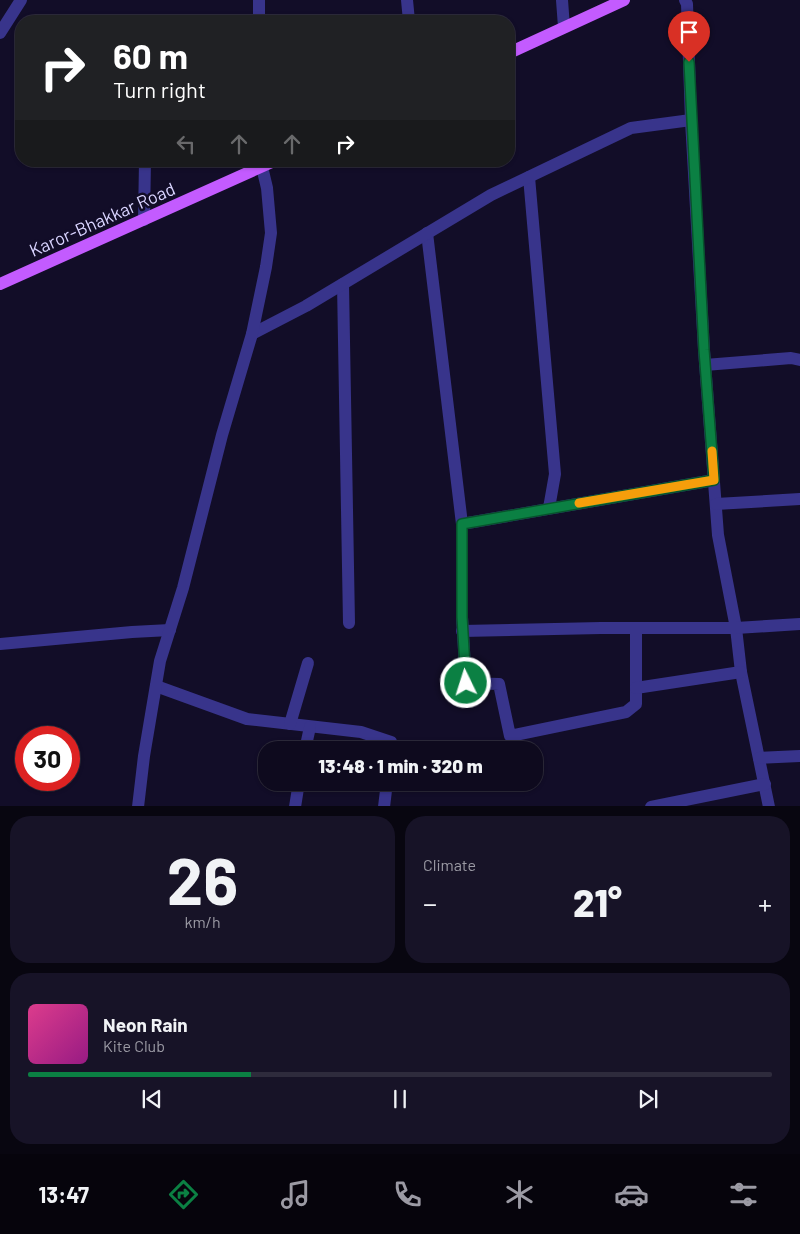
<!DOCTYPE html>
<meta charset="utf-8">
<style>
:root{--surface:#0e0a1e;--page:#171327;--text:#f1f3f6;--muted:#9b9aa4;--line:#2e2b3c;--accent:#0b8043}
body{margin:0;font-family:Barlow,sans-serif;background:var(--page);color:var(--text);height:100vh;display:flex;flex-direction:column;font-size:19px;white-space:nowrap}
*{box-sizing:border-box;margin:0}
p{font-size:16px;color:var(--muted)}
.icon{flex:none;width:28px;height:28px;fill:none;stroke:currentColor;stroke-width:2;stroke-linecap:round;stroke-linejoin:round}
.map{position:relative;height:806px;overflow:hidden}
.drawer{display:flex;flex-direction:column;gap:10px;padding:10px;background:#080610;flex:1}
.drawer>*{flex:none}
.top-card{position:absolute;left:15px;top:15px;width:500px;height:152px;border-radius:20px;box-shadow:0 1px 4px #0004,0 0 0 1px var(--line);background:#202124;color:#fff;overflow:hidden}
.speed{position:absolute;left:15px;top:726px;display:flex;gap:10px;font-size:25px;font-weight:700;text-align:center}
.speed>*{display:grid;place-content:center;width:65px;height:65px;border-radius:50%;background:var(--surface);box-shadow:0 1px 4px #0004,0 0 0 1px var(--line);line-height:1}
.speed .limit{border:8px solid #d22;background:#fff;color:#111}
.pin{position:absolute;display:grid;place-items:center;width:42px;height:42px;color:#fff;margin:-51px -21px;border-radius:50% 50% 50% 0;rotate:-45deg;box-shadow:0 0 5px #0007}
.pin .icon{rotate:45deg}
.me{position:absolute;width:55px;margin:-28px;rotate:356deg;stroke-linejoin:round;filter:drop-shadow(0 0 4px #0008)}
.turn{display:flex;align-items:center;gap:18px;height:105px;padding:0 15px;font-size:22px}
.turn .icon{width:65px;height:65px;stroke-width:2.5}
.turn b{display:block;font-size:35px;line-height:42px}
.lanes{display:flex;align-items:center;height:48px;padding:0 15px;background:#0003;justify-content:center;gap:25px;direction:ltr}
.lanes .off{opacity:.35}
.big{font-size:38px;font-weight:800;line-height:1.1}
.drawer .card{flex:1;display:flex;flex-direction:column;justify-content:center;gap:8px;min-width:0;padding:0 18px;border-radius:20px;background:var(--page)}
.drawer .dial{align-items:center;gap:0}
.dial b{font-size:65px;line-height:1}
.song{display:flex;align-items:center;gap:15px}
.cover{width:60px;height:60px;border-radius:8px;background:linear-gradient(135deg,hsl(330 70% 55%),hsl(310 70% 35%))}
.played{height:5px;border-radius:2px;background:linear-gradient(90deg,var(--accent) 30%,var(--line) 30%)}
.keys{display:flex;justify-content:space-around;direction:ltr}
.heat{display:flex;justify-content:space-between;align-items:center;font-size:28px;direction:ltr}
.drawer .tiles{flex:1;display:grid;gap:10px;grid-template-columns:1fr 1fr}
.card:last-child{grid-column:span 2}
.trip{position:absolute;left:258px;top:741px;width:285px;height:50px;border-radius:20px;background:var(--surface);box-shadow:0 1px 4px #0004,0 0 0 1px var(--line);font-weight:800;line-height:50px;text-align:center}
.menu{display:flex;height:80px;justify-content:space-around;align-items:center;background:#06040c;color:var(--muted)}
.menu .icon{width:35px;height:35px}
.menu .active{color:var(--accent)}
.menu b{font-size:22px;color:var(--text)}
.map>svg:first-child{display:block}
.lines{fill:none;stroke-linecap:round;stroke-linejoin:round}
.minor{stroke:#38348b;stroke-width:12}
.tertiary{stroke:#38348b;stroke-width:12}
.primary{stroke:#c35bff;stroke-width:12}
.route-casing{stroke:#07532c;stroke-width:12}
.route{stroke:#0b8043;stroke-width:9}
.slow{stroke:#f59e0b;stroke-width:9}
.labels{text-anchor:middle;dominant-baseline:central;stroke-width:5;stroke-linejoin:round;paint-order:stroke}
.street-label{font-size:18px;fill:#d9d4ff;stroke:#120d28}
</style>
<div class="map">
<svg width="800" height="807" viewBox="0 0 800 807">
<rect width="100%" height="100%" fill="#120d28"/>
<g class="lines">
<g class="minor">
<path d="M407,0l2,21"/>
<path d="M562,0l2,27"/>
<path d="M685,0l2,4 4,116 13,230 14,185 18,93 5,44 28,135"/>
<path d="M0,33l21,-33"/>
<path d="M529,177l26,297 -6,34"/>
<path d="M144,220l1,-59"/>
<path d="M427,233l35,291v93l4,66 33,1 11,52 116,-24 10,-8v-75"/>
<path d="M343,284l6,339"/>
<path d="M252,334l54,-28 185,-111 140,-67 60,-8"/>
<path d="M705,365l86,-7 9,2"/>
<path d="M716,504l84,-5"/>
<path d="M462,524l252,-44"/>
<path d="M462,631l139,-3h135l64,-4"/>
<path d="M0,644l132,-12 38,-2"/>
<path d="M156,686l91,33 114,13 30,10v8"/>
<path d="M636,688l105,-16"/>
<path d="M290,724l18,-61"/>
<path d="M305,750l5,-23"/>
<path d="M759,758l41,-2"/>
<path d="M138,807l6,-51 16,-95 23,-73 39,-153 30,-101 14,-67 5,-34 -4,-45 -5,-21"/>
<path d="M295,807l4,-25"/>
<path d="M384,807l3,-25"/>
<path d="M651,807l114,-23"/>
</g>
<path class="tertiary" d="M259,21v-21"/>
<g class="primary">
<path d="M509,53l115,-53"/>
<path d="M0,284l274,-123"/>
</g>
</g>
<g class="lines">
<g class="route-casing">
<path id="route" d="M466,683l-4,-66v-93l252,-44 -10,-130 -15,-288"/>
</g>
<use href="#route" class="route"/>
<path class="slow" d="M579,503l135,-23 -2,-29"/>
</g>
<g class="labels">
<g class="street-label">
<text transform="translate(102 219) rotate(-24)">Karor-Bhakkar Road</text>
</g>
</g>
</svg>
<div class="speed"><div class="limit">30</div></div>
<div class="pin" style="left:689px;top:62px;background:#d93025"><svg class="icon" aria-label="arrive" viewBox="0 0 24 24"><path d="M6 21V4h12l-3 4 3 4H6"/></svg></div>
<svg class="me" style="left:466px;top:683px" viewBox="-20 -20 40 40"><circle r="17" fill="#0b8043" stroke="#fff" stroke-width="3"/><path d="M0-11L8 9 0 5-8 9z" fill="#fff"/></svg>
<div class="trip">13:48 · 1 min · 320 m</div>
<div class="top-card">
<div class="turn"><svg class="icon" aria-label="right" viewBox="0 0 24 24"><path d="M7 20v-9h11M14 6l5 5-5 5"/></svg><div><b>60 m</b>Turn right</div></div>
<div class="lanes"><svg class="icon off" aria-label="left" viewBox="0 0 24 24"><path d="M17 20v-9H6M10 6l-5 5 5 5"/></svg><svg class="icon off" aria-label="ahead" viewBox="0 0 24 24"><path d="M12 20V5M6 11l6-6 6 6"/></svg><svg class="icon off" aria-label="ahead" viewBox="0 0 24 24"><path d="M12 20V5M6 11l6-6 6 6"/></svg><svg class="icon" aria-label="right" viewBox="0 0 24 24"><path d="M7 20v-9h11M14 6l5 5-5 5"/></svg></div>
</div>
</div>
<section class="drawer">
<div class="tiles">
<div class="card dial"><b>26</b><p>km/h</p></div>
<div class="card"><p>Climate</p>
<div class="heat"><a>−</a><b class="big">21°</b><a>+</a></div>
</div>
<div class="card">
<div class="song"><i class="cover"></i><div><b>Neon Rain</b><p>Kite Club</p></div></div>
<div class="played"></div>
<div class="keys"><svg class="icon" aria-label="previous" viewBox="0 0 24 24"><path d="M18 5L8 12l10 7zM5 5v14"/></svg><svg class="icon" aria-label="pause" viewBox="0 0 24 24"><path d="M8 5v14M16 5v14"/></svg><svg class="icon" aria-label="next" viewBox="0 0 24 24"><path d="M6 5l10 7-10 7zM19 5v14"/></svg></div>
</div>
</div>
</section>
<nav class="menu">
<b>13:47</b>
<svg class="icon active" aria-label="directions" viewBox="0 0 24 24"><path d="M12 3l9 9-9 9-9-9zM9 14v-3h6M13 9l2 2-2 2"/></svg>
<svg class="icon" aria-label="music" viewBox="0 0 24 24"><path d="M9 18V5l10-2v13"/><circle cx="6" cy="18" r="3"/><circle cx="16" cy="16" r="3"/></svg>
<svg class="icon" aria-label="phone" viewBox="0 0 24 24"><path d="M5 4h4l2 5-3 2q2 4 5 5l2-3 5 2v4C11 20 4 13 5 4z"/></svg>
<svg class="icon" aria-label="climate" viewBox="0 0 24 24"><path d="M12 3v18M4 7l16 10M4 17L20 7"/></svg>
<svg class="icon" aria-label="car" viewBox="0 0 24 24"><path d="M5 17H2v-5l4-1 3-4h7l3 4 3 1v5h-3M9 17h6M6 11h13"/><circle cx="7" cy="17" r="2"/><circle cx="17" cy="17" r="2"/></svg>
<svg class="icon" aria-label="filters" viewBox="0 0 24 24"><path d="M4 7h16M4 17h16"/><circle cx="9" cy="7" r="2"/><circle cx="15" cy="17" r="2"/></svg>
</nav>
